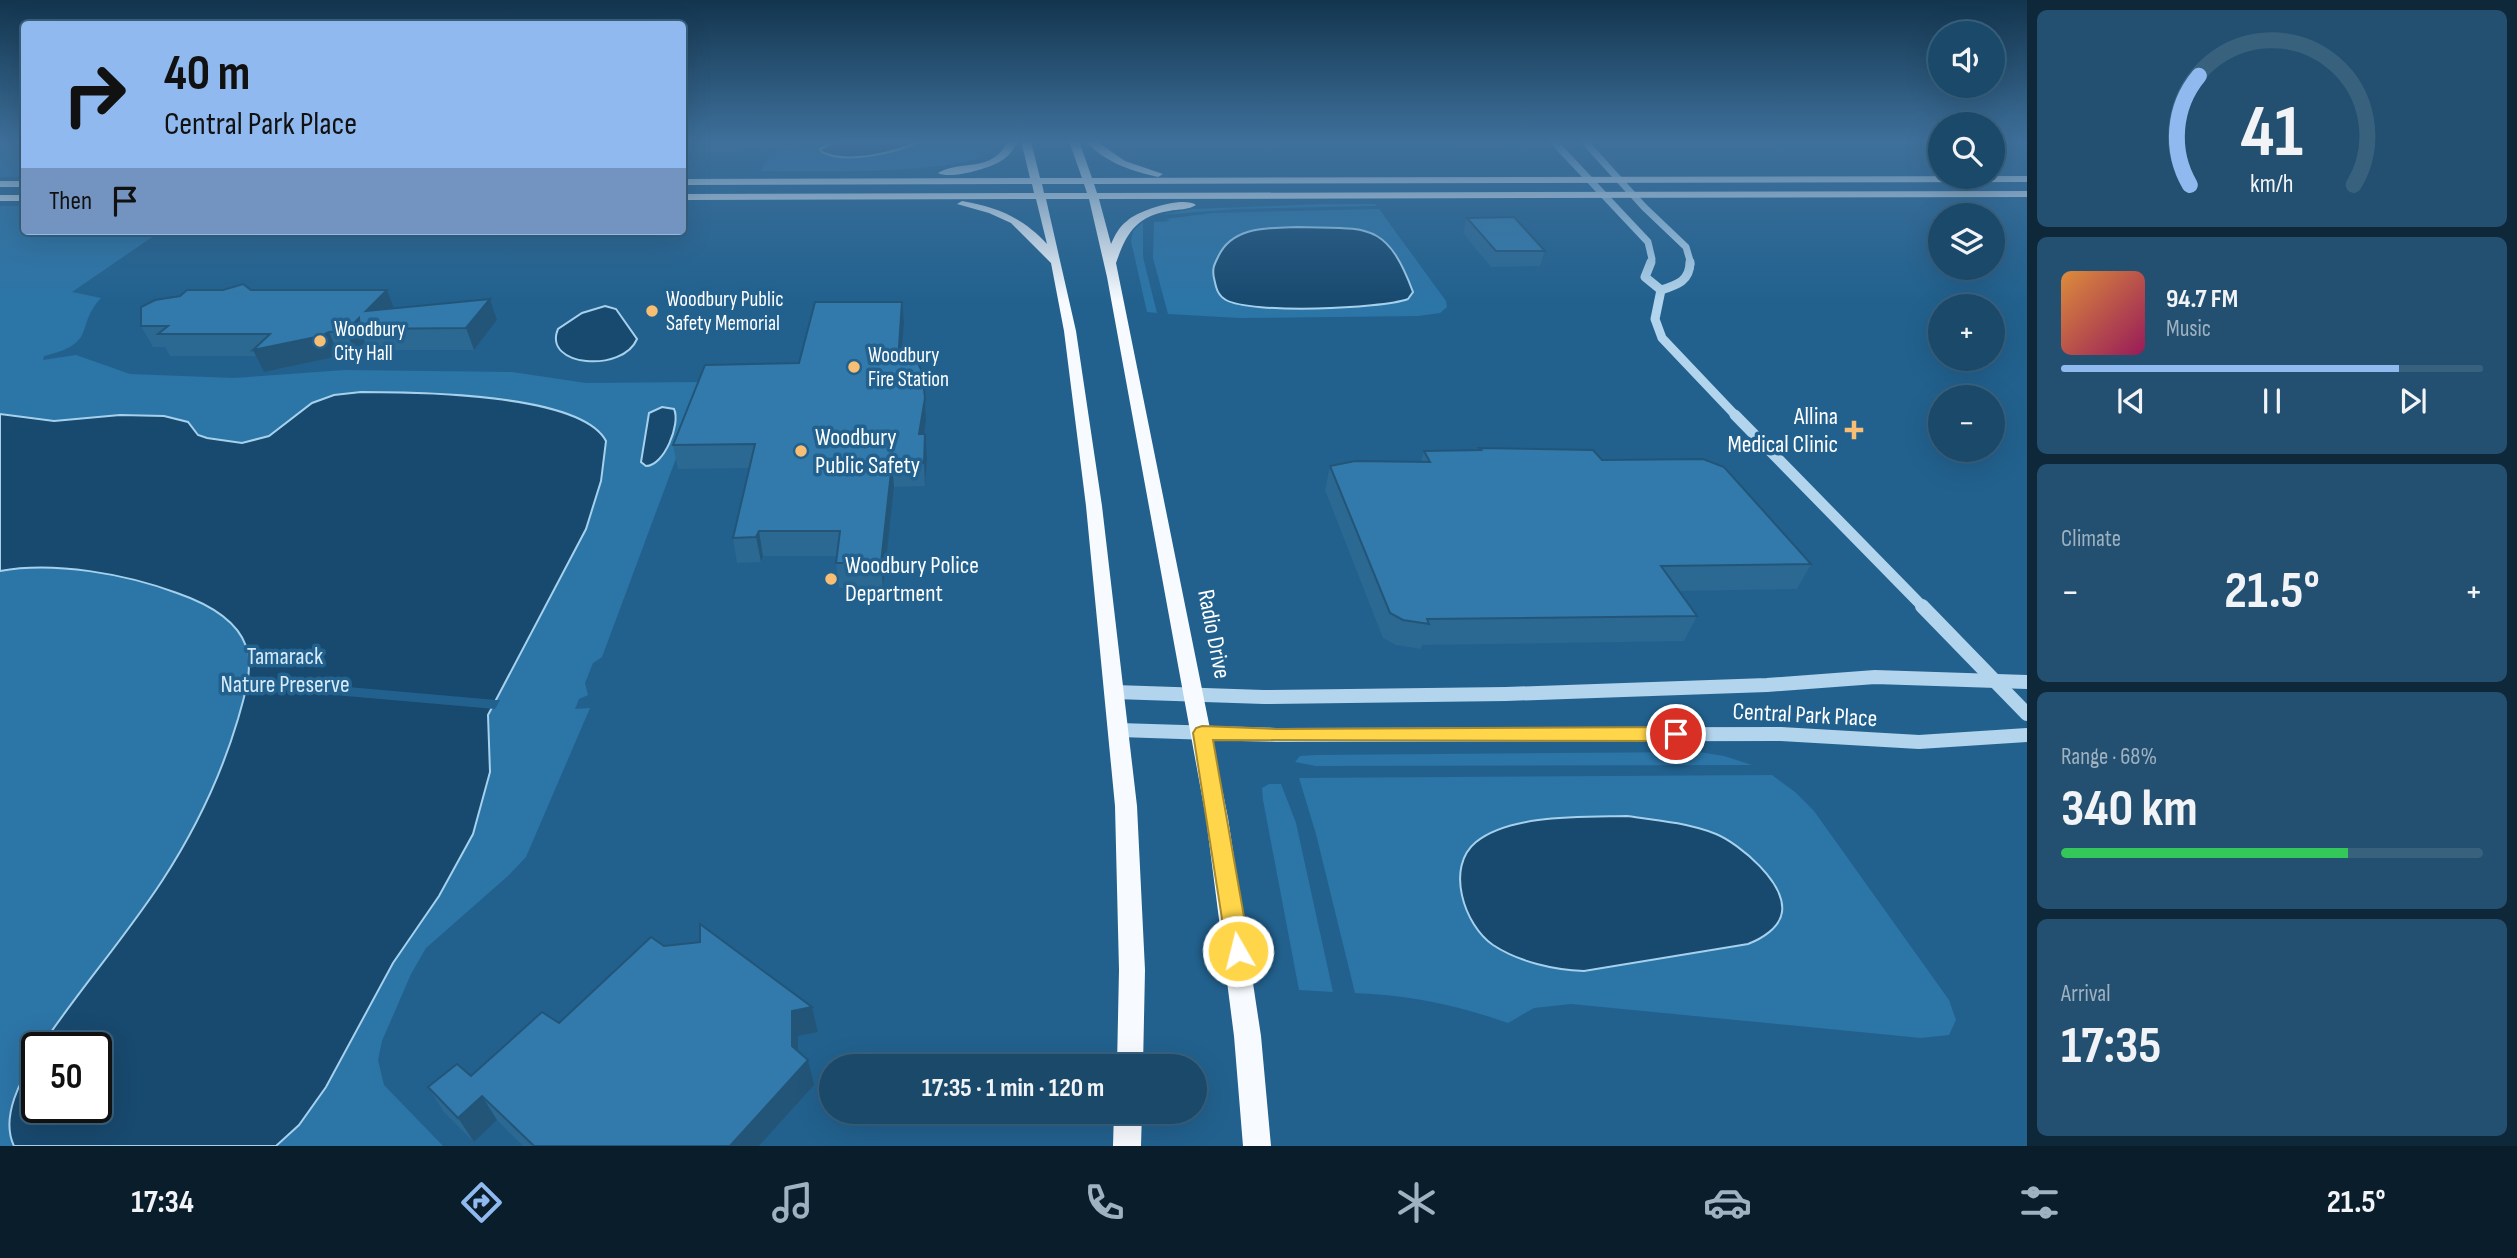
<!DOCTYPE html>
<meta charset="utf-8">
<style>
:root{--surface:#1a496a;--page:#235070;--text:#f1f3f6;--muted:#9fb2c1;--line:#38617e;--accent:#90b9f0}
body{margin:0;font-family:"Sofia Sans Condensed",sans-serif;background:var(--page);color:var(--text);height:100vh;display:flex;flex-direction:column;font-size:26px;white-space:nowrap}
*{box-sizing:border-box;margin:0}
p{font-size:23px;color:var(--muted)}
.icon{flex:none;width:38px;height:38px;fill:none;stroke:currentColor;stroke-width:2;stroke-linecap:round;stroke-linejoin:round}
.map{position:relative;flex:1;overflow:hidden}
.sheet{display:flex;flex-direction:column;gap:10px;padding:10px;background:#0e283a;width:490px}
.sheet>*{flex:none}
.banner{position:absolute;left:21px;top:21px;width:665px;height:214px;border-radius:7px;box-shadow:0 7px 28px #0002,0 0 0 2px var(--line);background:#90b9f0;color:#111;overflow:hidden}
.tools{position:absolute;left:1928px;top:21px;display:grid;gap:14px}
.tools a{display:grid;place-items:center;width:77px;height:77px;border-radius:50%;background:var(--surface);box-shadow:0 7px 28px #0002,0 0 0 2px var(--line);font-size:35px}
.speed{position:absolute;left:21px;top:1032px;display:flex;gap:14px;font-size:35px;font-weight:700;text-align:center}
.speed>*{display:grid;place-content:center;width:91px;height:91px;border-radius:50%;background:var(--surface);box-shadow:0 7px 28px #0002,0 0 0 2px var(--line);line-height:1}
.speed .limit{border:4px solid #111;border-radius:10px;background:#fff;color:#111}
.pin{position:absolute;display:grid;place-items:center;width:60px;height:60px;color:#fff;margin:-30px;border:4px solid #fff;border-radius:50%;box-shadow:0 2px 7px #0007}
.me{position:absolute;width:77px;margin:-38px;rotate:352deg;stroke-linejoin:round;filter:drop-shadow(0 0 5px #0008)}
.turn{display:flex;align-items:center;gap:24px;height:147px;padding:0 28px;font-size:32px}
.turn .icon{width:91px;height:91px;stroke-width:2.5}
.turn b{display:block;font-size:49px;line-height:60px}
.then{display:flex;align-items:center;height:66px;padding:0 28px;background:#0003;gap:14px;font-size:26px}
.big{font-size:52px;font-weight:700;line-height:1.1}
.sheet .tile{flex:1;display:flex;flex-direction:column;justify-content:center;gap:10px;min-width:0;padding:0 24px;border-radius:10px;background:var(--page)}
.sheet .dial{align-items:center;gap:0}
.dial svg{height:182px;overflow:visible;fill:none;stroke:var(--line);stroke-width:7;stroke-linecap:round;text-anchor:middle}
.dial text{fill:var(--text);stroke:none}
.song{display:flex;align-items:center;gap:21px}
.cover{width:84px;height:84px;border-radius:10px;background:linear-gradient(135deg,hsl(30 70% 55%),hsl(330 70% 35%))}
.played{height:7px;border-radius:4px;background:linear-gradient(90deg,var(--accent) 80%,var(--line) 80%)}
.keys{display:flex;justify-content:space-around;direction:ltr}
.heat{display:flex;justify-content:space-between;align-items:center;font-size:38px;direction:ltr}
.charge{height:10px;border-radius:5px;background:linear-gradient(90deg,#34c759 68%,var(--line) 0)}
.trip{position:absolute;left:819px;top:1054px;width:388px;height:70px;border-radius:35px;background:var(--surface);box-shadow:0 7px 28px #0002,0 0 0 2px var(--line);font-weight:700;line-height:70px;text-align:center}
.menu{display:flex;height:112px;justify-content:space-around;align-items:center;background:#0a1d2a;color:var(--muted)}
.menu .icon{width:49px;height:49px}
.menu .selected{color:var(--accent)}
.menu b{font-size:32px;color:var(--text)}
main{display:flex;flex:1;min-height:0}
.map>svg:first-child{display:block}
.green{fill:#2c75a7;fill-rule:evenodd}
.water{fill:#18496e;stroke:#a6d1ed;stroke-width:2}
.pier{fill:#22618e}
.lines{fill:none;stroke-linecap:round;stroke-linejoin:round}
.minor-far3{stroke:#b2d4ec;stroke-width:7}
.minor-far2{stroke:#b2d4ec;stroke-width:9}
.minor-far1{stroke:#b2d4ec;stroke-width:11}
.minor{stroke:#b2d4ec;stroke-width:14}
.major{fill:#f7fbff;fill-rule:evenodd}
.wall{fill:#2b6993}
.shaded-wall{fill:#235578}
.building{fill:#327aab;stroke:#235578;stroke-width:2}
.route{fill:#ffd54a;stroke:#a68a30;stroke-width:2}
.poi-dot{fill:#f8bf74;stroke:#22618e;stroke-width:2.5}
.labels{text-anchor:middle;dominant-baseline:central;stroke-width:7;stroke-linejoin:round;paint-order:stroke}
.far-poi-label{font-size:21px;fill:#fff;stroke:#22618e;text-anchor:start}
.poi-label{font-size:24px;fill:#fff;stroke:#22618e;text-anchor:start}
.street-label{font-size:24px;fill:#fff;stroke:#22618e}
.park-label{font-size:24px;fill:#d7ebf9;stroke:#22618e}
</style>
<main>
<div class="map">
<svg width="2027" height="1146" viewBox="0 0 2027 1146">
<rect width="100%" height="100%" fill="#22618e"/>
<g class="green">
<path d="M0,141h24v31l-5,2h3l-5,3h-17z"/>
<path d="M819,141h173l2,8c-21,27 -192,22 -233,22 10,-24 35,-24 58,-30z"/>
<path d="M1324,204h51l2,2 -140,3 -78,6 34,-6z"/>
<path d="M0,206h24v25h137l-89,61 29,6c-27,29 -2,45 -57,58l-1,4 33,-5 54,19 104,4 111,-8 167,2 74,11 114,-1v12l-98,263 -9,6 -8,20 3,12 -9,4 -4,10 15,-1 -64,149 -17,18 -83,73 -15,26 -29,67 -4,19 6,25 59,61h-443zM37,1048h59v60h-59z"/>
<path d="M1379,209l67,92 1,6 -7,6 -22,3 -178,2 -72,-4 -15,-56 1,-36 16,-1 -4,-2 46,-6z"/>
<path d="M1143,222v35l14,56 -10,-1 -16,-71 2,-10z"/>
<path d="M1699,752l25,4 28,9 -436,1 -21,-4 5,-6 17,-1z"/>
<path d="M1772,775l23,17 19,19 135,189 7,20 -7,15 -28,3 -350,-34 -37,4 -26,15c-51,-18 -100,-28 -153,-30l-39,-159 -17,-56z"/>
<path d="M1269,784h12l15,39 37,169 -34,-2 -36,-190 -1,-12z"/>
</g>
<g class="water">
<path d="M837,141h84c-24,11 -75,24 -99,11l-2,-3z"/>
<path d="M1298,227c69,2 88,-7 115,65l-5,7c-27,10 -157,15 -182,1 -9,-5 -10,-13 -12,-22 -2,-9 0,-13 4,-21 14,-31 50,-29 80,-30z"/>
<path d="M605,306l11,3 21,30c-14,34 -95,28 -79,-10l24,-16z"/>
<path d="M361,392c52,0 220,1 245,49l-5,40 -15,48 -98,186 2,57 -17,62 -34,62 -46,67 -67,124 -27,38 -23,21h-262c-14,-29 7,-67 23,-92v54h59v-60h-56c38,-57 84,-109 122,-167 32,-49 59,-105 76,-162 6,-22 16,-50 8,-73 -10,-28 -43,-44 -69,-53 -51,-19 -123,-32 -177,-22v-157l54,7 66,-6 44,1 24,6 10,13 9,3 35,5 27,-7 43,-33 22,-8z"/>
<path d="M662,407l12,2c7,15 -10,57 -28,57l-5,-4 8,-49z"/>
<path d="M1627,816c30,4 61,7 89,18 24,10 70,49 66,78 -2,16 -21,27 -34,32l-164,27c-30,-1 -65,-9 -91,-26 -29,-20 -48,-78 -17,-103 35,-28 107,-25 151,-26z"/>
</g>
<path class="pier" d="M244,678l252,22h4l-5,9 -253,-22z"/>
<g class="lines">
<g class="minor-far3">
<path d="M1553,141l95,101 4,17 -2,5"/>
<path d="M1584,141l60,66 42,40 5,17"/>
</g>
<g class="minor-far2">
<path d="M1651,262l-6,15 16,13"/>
<path d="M1661,290c16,-5 29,-9 29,-28"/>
<path d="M1661,290l-6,29 7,19 75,79"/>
</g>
<path class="minor-far1" d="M1735,415l189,193"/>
<g class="minor">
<path d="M1922,606l105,108"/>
<path d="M1115,692l149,5 242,-3 261,-9 108,-8 152,5"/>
<path d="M1119,730l157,5 505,-1 138,8 108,-7"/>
</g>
<g class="major">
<path d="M1008,141h10c-4,7 -7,13 -14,18 -12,9 -54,21 -66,14 23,-14 54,1 70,-32z"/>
<path d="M1021,141h10l9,37h42l-13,-37h10l13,37 935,-2v6l-933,2 3,9 930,-2v6l-928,2 12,45c4,-9 8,-17 16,-23 12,-11 56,-25 69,-16 -7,5 -18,4 -27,6 -33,5 -43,23 -53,52l112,555 33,218 10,110h-28l-9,-110 -28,-218 -99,-541 -18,-78h-43l30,132 26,175 35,300 8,164 -2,96h-26l2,-96 -4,-164 -29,-300 -22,-175 -13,-68 -40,-40 -22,-10 -32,-9 5,-3c35,6 60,16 85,43l-11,-45 -354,1v-6l352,-1 -2,-9 -350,1v-6l348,-1zM1042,184h42l3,9h-43z"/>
<path d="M1085,141h11l29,20 38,13 -5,3c-27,-6 -53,-15 -73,-36z"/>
<rect x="0" y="181" width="24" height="6"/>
<rect x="0" y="195" width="24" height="6"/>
<path d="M1114,1111h28l-1,35h-28z"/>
</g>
</g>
<g class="wall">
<path d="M682,141h58l1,12h-59z"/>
<path d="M1447,141h65l-3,10h-53z"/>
<path d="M1750,141h63l-58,1z"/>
<path d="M1467,218l78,33 -5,15 -49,1 -28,-34z"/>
<path d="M251,290h136l7,18 103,12 -23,30h-106l-3,-8 -10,11h-17l-8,5 -66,14 -8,-16h-86l-5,-9h-12l-12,-21z"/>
<path d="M904,323l-3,38 24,37 1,23 -2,13 3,24 -2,28 -31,1 -11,102 -44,-1 -3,-25 1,-7h-74l-2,6 -24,1 -4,-25 17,-70 -72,1 -5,-24 126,-82z"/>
<path d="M1479,448l123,12 209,104 -14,25 -118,2 18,25 -13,25 -262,4 -1,4 -25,-4 -13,-7 -58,-148 5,-24 91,-4 3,-11 55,-1z"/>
<path d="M700,942l112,65 6,25 -20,4v16l16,33 -55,61h-236l-26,-26 -23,22 -30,-30 -16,-25 43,-11 88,-53 105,-77z"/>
</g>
<g class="shaded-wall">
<path d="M387,290l8,21h-29z"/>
<path d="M490,299l7,21 -23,30 -8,-22z"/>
<path d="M902,302l2,21 -5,60 -1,-22z"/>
<path d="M359,318l1,11 5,13 -10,11 -9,-22z"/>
<path d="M329,332l9,21 -8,5 -66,14 -11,-22z"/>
<path d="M925,398l1,23 -5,36 -2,-23z"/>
<path d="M925,434l2,24 -2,28 -1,-23z"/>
<path d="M892,463l2,24 -11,102 -2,-26z"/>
<path d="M759,531l4,25 -2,6 -5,-25z"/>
<path d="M812,1007l6,25 -20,4v35l10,-11 6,25 -55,61h-29l62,-100v-35z"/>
<path d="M482,1096l15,24 -23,22 -16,-24z"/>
</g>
<g class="building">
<path d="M1514,217l31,34h-49l-29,-33z"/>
<path d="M243,284l8,6h136l-21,21 124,-12 -24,29 -106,1 -1,-11 -13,13 -17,1 -8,4 -68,14 17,-16h-112l10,-8h-27v-19l14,-7 25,-4 7,-6h36z"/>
<path d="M815,302h87l-4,59 19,-1 5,12 3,26 -6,36h6l-1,29h-32l-11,100h-45l4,-32h-81l-3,6 -23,1 22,-94 -82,1 32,-80 94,-2z"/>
<path d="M1479,448l114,2 9,10 101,-1 21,8 87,97 -150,2 36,50 -270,3 2,5 -26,-4 -13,-7 -60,-147 25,-5 75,1 -6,-11 57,-1z"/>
<path d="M700,924l112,83 -20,4v35l16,14 -78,86h-196l-52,-50 -24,22 -30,-31 29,-23 14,12 71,-64 17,11 92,-86 13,9 36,-4z"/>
</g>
<linearGradient id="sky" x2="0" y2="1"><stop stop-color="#13354e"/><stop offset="0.47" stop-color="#3e709b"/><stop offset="1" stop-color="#3e709b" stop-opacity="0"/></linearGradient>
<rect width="2027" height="301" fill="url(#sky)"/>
<path class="route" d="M1202,726l74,3 400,-2 6,2 3,5 -3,4 -6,3 -463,-1 37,211 -4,7 -8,3 -8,-3 -3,-7 -34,-218 3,-5z"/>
<g class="poi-dot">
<circle cx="652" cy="311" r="7"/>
<circle cx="320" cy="341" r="7"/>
<circle cx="854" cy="367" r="7"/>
<path d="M1850.5 419.5h7v7h7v7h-7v7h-7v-7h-7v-7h7z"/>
<circle cx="801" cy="451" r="7"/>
<circle cx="831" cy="579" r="7"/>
</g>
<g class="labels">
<g class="far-poi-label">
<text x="666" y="299">Woodbury Public<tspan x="666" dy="24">Safety Memorial</tspan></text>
<text x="334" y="329">Woodbury<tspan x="334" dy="24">City Hall</tspan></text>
<text x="868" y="355">Woodbury<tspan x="868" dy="24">Fire Station</tspan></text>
</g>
<g class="poi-label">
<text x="1838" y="416" text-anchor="end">Allina<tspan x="1838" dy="28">Medical Clinic</tspan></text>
<text x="815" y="437">Woodbury<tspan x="815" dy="28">Public Safety</tspan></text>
<text x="845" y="565">Woodbury Police<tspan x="845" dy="28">Department</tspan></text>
</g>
<g class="street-label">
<text transform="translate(1214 634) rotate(79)">Radio Drive</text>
<text transform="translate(1805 715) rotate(3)">Central Park Place</text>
</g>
<g class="park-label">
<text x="285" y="656">Tamarack<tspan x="285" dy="28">Nature Preserve</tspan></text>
</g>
</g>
</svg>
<div class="tools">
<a><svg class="icon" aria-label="sound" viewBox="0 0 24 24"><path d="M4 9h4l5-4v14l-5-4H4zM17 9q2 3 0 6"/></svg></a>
<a><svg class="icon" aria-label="search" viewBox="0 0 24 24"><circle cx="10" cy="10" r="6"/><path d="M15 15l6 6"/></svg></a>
<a><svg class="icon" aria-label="layers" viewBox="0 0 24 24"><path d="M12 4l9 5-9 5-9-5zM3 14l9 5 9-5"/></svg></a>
<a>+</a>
<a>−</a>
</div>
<div class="speed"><div class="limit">50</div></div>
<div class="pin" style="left:1676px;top:734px;background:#d93025"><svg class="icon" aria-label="arrive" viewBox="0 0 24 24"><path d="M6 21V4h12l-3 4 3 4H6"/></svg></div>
<svg class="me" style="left:1238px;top:951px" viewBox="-20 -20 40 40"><circle r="17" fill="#ffd54a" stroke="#fff" stroke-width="3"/><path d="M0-11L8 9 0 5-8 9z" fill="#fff"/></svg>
<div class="trip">17:35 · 1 min · 120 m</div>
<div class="banner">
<div class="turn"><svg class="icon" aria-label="right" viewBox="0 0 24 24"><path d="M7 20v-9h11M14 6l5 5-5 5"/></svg><div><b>40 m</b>Central Park Place</div></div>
<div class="then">Then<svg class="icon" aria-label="arrive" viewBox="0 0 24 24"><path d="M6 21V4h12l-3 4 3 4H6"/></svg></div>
</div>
</div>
<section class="sheet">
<div class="tile dial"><svg viewBox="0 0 100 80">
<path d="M14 69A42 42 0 1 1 86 69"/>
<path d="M14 69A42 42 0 0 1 18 21" stroke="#90b9f0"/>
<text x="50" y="56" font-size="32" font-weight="700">41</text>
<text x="50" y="72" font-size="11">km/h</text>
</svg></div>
<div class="tile">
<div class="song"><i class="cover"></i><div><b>94.7 FM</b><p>Music</p></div></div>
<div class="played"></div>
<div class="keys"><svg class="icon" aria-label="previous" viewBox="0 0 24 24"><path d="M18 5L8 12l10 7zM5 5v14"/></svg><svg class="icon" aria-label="pause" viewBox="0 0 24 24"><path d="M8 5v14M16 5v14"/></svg><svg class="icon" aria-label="next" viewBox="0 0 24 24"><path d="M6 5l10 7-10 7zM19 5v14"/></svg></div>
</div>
<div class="tile"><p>Climate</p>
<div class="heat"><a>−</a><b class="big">21.5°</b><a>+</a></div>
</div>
<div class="tile"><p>Range · 68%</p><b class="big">340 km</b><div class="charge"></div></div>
<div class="tile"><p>Arrival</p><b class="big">17:35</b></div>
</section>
</main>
<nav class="menu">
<b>17:34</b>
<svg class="icon selected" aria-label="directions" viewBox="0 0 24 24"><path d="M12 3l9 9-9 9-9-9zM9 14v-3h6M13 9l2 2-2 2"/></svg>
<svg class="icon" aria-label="music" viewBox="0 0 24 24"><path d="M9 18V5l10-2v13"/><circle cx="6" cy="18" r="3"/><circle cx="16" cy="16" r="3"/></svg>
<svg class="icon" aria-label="phone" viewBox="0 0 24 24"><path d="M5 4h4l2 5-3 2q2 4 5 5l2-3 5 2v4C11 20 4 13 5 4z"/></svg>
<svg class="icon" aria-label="climate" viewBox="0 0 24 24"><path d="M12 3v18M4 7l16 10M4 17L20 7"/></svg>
<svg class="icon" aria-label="car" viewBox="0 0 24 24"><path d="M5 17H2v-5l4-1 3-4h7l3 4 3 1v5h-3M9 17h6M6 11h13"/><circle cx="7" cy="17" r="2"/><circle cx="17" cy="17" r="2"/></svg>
<svg class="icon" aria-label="filters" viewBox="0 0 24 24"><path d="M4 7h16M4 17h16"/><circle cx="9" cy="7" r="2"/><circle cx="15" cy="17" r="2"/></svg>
<b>21.5°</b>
</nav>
